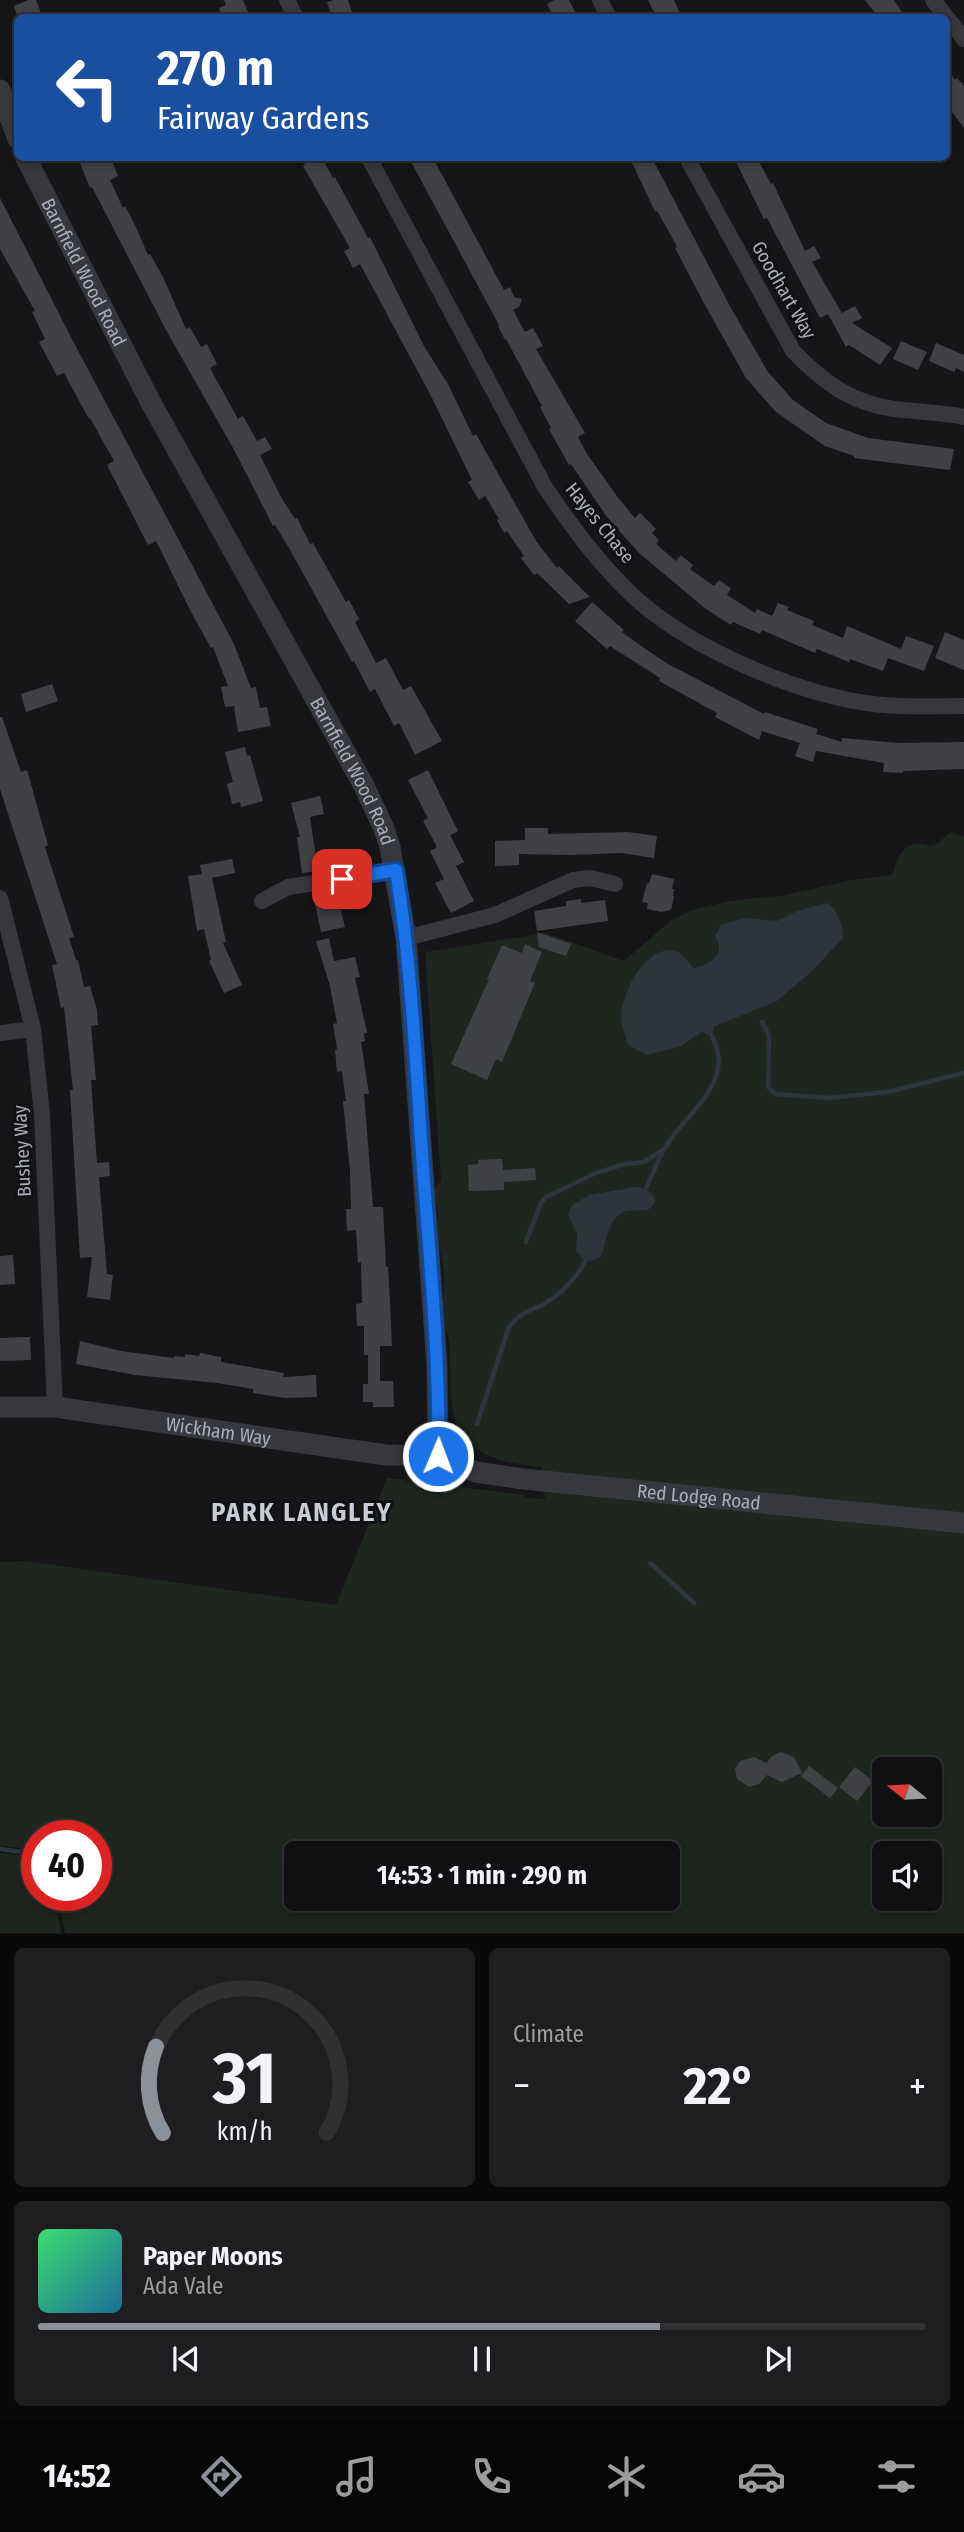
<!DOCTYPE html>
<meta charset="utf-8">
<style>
:root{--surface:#101012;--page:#1e1e20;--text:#f1f3f6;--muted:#9c9d9f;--line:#303032;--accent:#8c9099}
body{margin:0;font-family:"Fira Sans Condensed",sans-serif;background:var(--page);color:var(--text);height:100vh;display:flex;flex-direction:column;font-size:26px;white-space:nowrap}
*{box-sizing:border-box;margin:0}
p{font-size:23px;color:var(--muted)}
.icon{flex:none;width:38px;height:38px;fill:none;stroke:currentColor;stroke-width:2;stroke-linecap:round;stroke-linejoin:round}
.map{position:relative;height:1934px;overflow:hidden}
.panel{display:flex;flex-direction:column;gap:14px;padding:14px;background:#09090a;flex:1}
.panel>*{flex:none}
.hud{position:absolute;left:14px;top:14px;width:936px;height:147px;border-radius:10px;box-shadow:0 4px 10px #0003,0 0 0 2px var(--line);background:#1a4fa0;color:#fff;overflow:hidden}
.needle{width:46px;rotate:288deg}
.controls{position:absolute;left:872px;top:1757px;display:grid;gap:14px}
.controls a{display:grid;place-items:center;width:70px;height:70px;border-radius:10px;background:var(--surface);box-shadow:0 4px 10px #0003,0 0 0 2px var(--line);font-size:35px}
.speed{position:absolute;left:21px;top:1820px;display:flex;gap:14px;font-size:35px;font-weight:700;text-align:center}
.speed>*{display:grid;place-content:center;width:91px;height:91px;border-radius:50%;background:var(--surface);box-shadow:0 4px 10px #0003,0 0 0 2px var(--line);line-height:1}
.speed .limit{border:10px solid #d22;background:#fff;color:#111}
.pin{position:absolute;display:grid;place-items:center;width:60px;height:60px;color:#fff;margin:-30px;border-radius:14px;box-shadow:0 4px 10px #0006}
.me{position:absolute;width:77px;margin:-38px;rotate:1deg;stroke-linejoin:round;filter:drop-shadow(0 0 5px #0008)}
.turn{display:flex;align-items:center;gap:24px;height:147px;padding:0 28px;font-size:32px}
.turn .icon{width:91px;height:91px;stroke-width:2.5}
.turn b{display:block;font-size:49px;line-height:60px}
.big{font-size:52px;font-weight:700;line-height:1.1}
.panel .tile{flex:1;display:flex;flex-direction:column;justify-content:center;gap:10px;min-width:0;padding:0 24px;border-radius:10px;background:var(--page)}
.panel .dial{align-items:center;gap:0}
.dial svg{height:182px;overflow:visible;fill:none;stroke:var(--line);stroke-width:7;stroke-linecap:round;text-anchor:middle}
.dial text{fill:var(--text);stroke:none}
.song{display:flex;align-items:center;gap:21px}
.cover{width:84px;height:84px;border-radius:10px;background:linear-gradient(135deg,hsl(140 70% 55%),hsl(200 70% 35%))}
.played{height:7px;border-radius:4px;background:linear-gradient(90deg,var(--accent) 70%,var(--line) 70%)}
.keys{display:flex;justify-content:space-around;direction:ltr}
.heat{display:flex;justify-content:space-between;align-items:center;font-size:38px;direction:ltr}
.panel .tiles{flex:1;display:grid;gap:14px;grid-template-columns:1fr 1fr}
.tile:last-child{grid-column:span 2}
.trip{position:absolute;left:284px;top:1841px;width:396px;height:70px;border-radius:10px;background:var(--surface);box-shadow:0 4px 10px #0003,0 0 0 2px var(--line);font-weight:700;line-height:70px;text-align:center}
.dock{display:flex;height:112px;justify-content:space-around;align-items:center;background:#060607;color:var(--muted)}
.dock .icon{width:49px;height:49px}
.dock .active{color:var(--accent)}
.dock b{font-size:32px;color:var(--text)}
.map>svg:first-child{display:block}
.green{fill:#1e261f;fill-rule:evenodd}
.water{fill:#2c353c}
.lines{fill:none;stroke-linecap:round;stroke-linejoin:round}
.stream{stroke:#2c353c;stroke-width:4.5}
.building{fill:#404145}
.minor{stroke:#37383d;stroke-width:16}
.tertiary{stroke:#37383d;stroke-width:21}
.route-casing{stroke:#114b97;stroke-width:18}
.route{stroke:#1a73e8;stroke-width:12}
.labels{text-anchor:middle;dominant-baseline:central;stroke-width:6;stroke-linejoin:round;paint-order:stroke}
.street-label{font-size:19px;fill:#a8adb8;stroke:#111113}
.district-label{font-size:26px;font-weight:bold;letter-spacing:2px;fill:#c9ccd4;stroke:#111113}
</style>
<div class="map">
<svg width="964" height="1934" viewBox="0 0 964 1934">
<rect width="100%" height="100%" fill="#161618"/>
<g class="green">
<path d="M952,832l12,5v1096h-899l-7,-38h38v-59h-59v14l-37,-4v-284l26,-1 310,44 51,-127 137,17 2,3 19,1 -4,-32c-28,-3 -54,-6 -74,-27 -24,-24 -13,-73 -19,-104 -2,-7 -6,-13 -6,-20 1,-17 3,-36 1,-54 -2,-10 -8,-20 -7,-31 1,-7 2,-12 2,-20 -1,-7 -4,-13 -5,-21l8,-10 -16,-228 121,-19 78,28 45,-39 23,-12 38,-9 56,-6 66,-15 40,-5c4,-11 9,-30 23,-31 6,-1 12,3 18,1 7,-1 11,-10 19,-13zM884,1769h45v46h-45zM296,1853h371v46h-371zM884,1853h45v46h-45z"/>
<path d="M0,1853l37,4v38h17l7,38h-61z"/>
</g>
<g class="water">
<path d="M827,903c10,5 17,24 16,35l-33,35 -33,28 -64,26v11l-11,-6 -21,14 -34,9 -18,-9c-3,-8 -7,-18 -8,-27 -1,-24 26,-79 57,-67 6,3 10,11 16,16 9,-1 27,-9 25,-21 0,-4 -3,-7 -4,-11l6,-11 24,-7 32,3 20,-10z"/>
<path d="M635,1187c10,0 18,4 20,15 -7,16 -24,3 -35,12 -13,10 -14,29 -19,43l-11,4 -8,-3 -6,-7 1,-17 -9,-20 4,-9 18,-10z"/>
</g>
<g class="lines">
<g class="stream">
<path d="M762,1022l7,14 -1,51 7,7 54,4 58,-6 77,-19"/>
<path d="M646,1188c7,-15 13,-31 22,-45 20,-31 67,-61 45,-105"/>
<path d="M526,1242l15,-39 5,-6 50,-24 29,-9 19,-2 20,-13"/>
<path d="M477,1424l32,-97c8,-12 20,-16 33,-22 18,-10 34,-26 44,-45"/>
<path d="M650,1563l44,40"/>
<path d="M0,1849l37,5"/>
</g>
</g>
<g class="building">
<path d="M28,0h8l7,18h-25l-4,-12z"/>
<path d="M224,0h19l6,14 -9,4h-17l-4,-10 7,-3z"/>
<path d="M334,0h14l6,18h-22l-5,-16z"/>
<path d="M554,0h15l9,18h-24l-7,-14z"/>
<path d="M648,0h26l8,18h-25z"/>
<path d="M865,0h29l12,18h-27z"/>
<path d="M947,69l8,11 2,-2 7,8v42l-17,-23z"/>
<path d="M78,158h33l7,18 -8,4 13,28 2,-2 10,19 13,30 2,-1 13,23 23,52 4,-2 11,20 6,-3 10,20 -7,4 28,51 5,-3 14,25 8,-4 7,12 -12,6 21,42 14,22 2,-1 13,26 3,-1 33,59 3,-2 10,19 -4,3 21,41 10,-5 17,32 8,-4 31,55 -27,14 -16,-32 -5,3 -19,-37 -5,3 -16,-31 -2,1 -63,-114 -14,-23 -2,1 -40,-78 -67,-118 -74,-143 -2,1z"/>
<path d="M302,158h20l11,20 2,-1 33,61 2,-1 54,109 24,38 25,52 3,-2 60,107 21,27 2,-2 31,31 -21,7 -32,-31 -3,2 -13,-17 3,-2 -17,-25 -3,2 -7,-13 2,-1 -14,-23 -6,4 -11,-18 4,-2 -42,-86 -70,-130 -7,4 -9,-17 6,-3 -47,-82 2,-2z"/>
<path d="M409,158h24l71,132 6,-3 4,10 8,2 -3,8 -6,3 12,22 8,-4 10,18 -7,3 49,84 -7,4 9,17 32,45 16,19 5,-5 16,16 -4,4 7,7 -3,4 20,17 5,-6 12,10 -3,4 24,17 5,-6 12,8 -4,7 28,18 2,-4 15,7 6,-13 11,4 -2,3 27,11 -2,4 31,13 4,-12 54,23 5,-13 28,10 -10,25 -36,-13 -5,13 -33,-12 -1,3 -32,-13 -2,4 -53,-23 -2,4 -27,-12 -2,3 -25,-16 -67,-56 -32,-36 -36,-53 -2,1 -20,-36 2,-1 -11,-21 2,-1 -36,-67 -1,1 -7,-14 1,-1z"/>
<path d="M630,158h22l80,152 36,62 25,28 33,23 42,15 86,11 -4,21 -96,-12v-2l-29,-10 -49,-34 -30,-34 -40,-71 -31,-59 2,-1 -9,-17 -11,-19 -2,1z"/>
<path d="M734,158h23l14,26 2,-1 32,68 9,-5 7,12 -9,4 30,51 13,-7 7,12 -10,5 40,25 -12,17 -31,-20 -3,2 -18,-33 -8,4 -53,-100 -3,1z"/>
<path d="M0,198l74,145 160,301 17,44 5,-1 4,21 7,-1 4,19 -33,6 -4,-26 -9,1 -4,-20 7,-1 -15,-39 -2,1 -20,-36 -35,-71 -8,4 -41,-80 7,-4 -24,-43 -1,1 -25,-46 -7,3 -18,-34 6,-3 -13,-27 3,-1 -35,-62z"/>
<path d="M901,341l26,11 -9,18 -25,-11z"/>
<path d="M936,343l28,12v17l-8,-4 -2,4 -25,-11z"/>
<path d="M592,602l32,28 -2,2 22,16 24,16 96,50 1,-2 53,17 -2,5 26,8v-4l56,5 66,-1v27l-61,2v2l-20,-1 1,-9 -68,-12 -3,11 -18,-6 5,-13 -38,-12 -3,9 -44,-23 2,-4 -58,-32 1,-3 -50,-32 -3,3 -32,-28z"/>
<path d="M945,632l19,8v30l-29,-12z"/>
<path d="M52,684l6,17 -32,11 -5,-18z"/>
<path d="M0,717h2l19,55 6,-2 21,75 -3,2 29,90 -5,1 7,22h2l6,27 6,-1 7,24 1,15 -7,1 5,54h-5l6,83 12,-1 1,14 -11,1 8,97 6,1 -3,25 -23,-3 5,-40 -12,1 -10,-168h3l-9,-83 -3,1 -9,-43 5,-1 -57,-175z"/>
<path d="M245,747l2,9 3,-1 13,46 -22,6 -1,-5 -8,2 -5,-20 6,-2 -8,-30z"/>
<path d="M428,770l30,61 -8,4 14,27 -8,4 18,35 -23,12 -16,-30 9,-4 -14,-28 7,-4 -14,-26 5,-3 -20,-38z"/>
<path d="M320,796l4,18 -14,3 8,54 -16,2 -5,-36h3l-9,-34z"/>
<path d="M525,828h23v6l80,-2 29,4 -3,22 -32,-5 -52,2 -51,-1v11l-24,1v-25l30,-1z"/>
<path d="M232,859l3,14 -23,5 14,64 -3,1 19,42 -18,8 -15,-32 2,-1 -7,-31 -7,2 -9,-55 14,-2 -2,-9z"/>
<path d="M652,874l22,5 -2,10h2l-1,7 1,1 -3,13 -10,2 -14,-3 1,-6 -6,-1 5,-19h2z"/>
<path d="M337,894l8,33 -24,5 -7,-33z"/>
<path d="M581,899v4l24,-3 3,21 -71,10 -3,-20 32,-5v-5z"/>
<path d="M537,932l34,12 -5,12 -27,-9z"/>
<path d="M329,938l5,23 21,-4 5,20 -5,1 12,55h-3l1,8 -4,1 8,52h-5l9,113h10l3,60h2l2,35 2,44h-12v35h13l1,26h-21v-5h-10v-18h5v-29h-4v-29h-7l-1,-22 6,-1 -1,-41 -3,1 -2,-33 -9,1 -1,-22h5l-1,-38 -7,-70h3l-4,-30 -5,1 -2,-22 2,-1 -4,-25 4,-1 -7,-37 -14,-45z"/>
<path d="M525,944l17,8 -12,29 5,2 -33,79 -6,-3 -9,21 -36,-16 38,-85h-2l15,-34 20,8z"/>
<path d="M502,1159l1,11 32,-2 1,12 -32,2v8l-35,1 -1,-26 10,-1v-4z"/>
<path d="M13,1255l2,29 -15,1v-29z"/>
<path d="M30,1337l1,23 -31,1v-23z"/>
<path d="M80,1341l41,10 53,7v-2l11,1v-3l14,2 1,-3 21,4v5l63,11 -1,4 33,-2 1,22 -32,1 -32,-5v-4l-36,-6 -82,-8 -59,-11z"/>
<path d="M781,1752l13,5 8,16 -20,9 -15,-7 -8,9 -10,3 -12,-8 -2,-10 5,-8 14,-4 12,6 6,-7z"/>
<path d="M809,1766l29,22 -8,10 -29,-22z"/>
<path d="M855,1767l18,14 -16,20 -18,-14z"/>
</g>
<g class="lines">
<g class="minor">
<path d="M287,0l9,18"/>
<path d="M600,0l9,18"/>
<path d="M933,0l31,39"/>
<path d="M369,158l176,329c25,37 51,73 83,104 55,55 168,103 245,113 30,4 61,2 91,2"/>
<path d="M687,158l106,193c30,31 58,52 101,58 24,3 47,3 70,8"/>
<path d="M0,898l33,131 9,85 13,293"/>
<path d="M262,901l26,-14 108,-16"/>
<path d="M406,938l89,-23 78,-35 17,-2 25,6"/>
<path d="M0,1033l33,-4"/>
</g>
<g class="tertiary">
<path d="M0,90l18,49"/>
<path id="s1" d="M26,158l124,243 213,383 20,42 7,21 16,91 31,427 1,91"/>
<path id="s2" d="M0,1407h55l331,48 52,1 38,16 47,7 441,44"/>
</g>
</g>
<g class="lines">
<g class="route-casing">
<path id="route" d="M342,879l54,-9c16,99 20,199 27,298 7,96 17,192 15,288"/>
</g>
<use href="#route" class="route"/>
</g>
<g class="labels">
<g class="street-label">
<text stroke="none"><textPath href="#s1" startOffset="128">Barnfield Wood Road</textPath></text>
<text transform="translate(784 290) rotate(60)">Goodhart Way</text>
<text transform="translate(600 523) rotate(51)">Hayes Chase</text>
<text stroke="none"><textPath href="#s1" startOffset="695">Barnfield Wood Road</textPath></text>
<text transform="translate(22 1151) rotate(-93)">Bushey Way</text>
<text stroke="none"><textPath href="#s2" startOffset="220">Wickham Way</textPath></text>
<text stroke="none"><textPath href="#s2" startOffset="707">Red Lodge Road</textPath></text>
</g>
<g class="district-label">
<text x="302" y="1512">PARK LANGLEY</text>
</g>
</g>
</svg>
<div class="controls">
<a><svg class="needle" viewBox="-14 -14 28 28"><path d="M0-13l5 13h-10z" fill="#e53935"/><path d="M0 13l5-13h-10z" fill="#9c9d9f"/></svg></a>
<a><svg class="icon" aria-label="sound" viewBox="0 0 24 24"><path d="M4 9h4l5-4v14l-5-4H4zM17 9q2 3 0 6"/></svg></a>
</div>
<div class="speed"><div class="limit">40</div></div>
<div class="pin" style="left:342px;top:879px;background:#d93025"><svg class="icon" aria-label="arrive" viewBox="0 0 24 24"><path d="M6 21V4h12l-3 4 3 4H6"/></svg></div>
<svg class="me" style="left:438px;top:1456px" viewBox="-20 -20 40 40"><circle r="17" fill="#1a73e8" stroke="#fff" stroke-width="3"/><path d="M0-11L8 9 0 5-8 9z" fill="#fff"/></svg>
<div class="trip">14:53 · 1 min · 290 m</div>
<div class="hud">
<div class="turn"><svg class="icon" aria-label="left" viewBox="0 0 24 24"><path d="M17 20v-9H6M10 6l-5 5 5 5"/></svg><div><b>270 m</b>Fairway Gardens</div></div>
</div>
</div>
<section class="panel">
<div class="tiles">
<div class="tile dial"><svg viewBox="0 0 100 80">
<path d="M14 69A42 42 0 1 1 86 69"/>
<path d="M14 69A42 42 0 0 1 11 31" stroke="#8c9099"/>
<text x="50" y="56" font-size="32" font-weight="700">31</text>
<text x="50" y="72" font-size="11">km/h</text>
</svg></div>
<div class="tile"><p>Climate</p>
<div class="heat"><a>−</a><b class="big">22°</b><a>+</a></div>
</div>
<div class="tile">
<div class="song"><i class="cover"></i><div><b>Paper Moons</b><p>Ada Vale</p></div></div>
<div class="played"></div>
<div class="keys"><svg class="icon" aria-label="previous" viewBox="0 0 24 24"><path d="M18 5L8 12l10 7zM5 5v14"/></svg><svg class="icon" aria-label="pause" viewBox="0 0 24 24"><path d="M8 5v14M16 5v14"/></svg><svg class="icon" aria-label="next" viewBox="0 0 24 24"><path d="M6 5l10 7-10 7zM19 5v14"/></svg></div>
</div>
</div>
</section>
<nav class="dock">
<b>14:52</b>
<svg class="icon active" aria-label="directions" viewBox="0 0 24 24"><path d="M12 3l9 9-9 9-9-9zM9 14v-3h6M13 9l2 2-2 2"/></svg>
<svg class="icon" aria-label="music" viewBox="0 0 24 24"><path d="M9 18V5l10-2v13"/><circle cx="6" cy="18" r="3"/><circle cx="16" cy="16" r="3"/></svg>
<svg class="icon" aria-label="phone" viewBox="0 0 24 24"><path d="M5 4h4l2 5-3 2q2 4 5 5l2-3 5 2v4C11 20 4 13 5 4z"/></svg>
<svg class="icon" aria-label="climate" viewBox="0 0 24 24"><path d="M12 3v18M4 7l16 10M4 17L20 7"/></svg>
<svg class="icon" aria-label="car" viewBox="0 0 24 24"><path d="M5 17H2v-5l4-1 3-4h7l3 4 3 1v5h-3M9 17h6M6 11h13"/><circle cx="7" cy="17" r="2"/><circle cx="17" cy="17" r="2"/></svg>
<svg class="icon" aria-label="filters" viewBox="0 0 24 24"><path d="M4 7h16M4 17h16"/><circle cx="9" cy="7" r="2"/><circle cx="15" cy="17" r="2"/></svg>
</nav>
